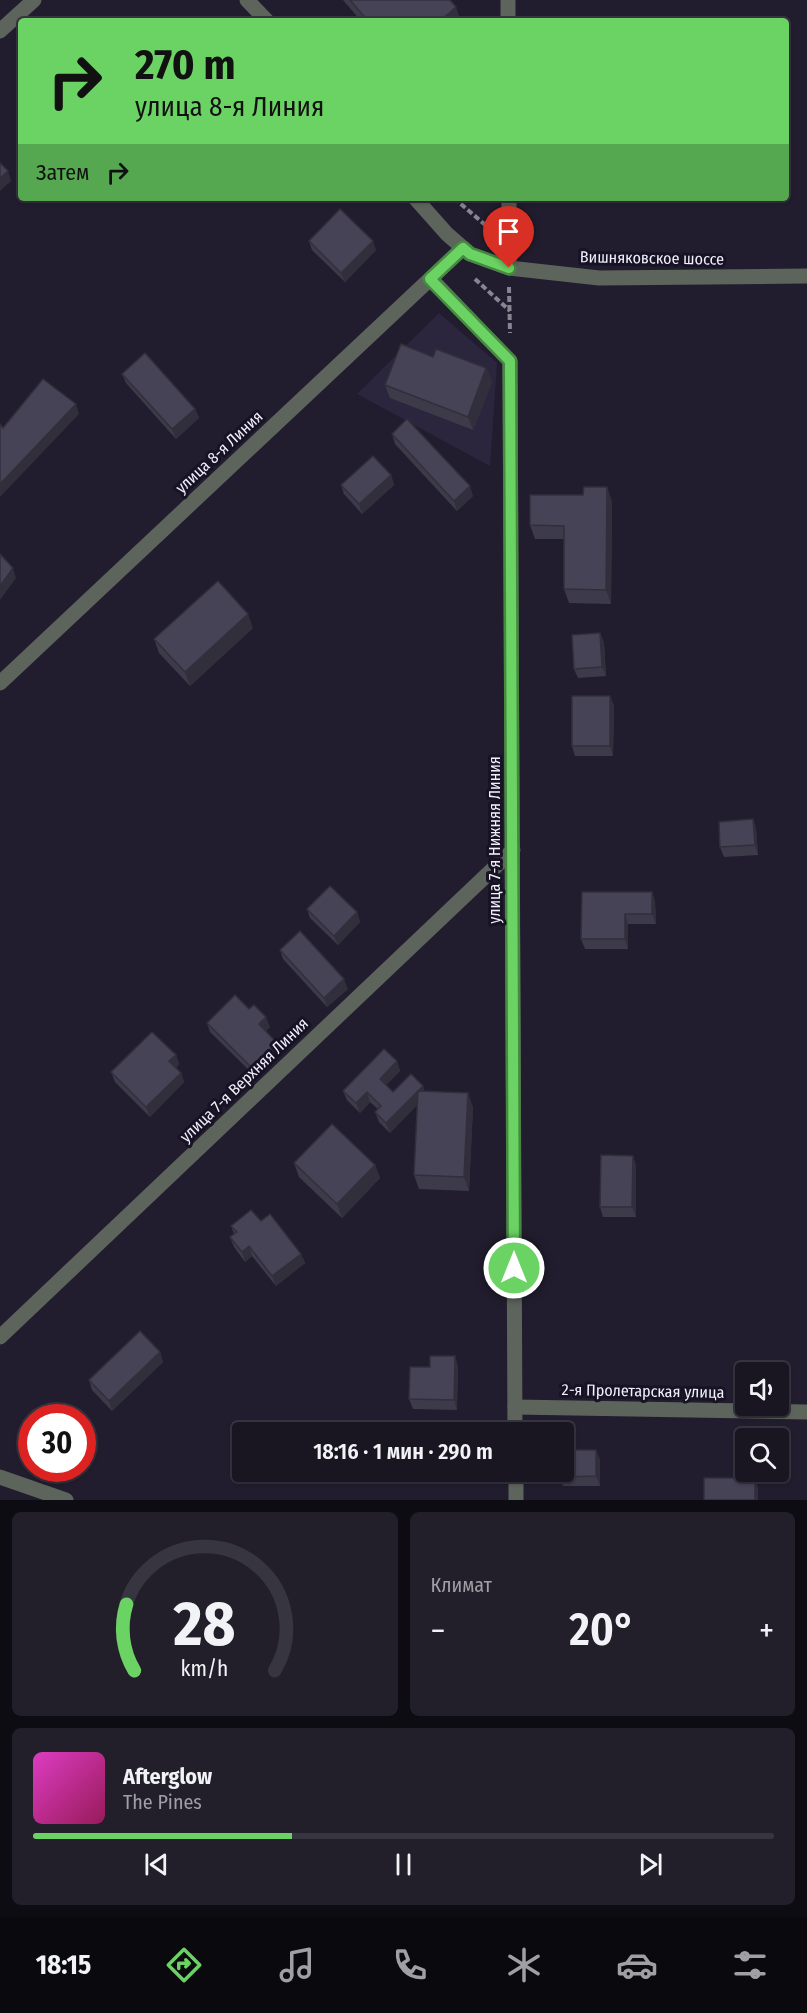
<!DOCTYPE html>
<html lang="ru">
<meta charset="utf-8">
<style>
:root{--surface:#191622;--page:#221f2a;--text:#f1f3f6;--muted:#9f9fa5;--line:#373540;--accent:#6bd363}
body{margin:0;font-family:"Fira Sans Condensed",sans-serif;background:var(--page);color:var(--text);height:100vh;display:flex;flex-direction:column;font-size:22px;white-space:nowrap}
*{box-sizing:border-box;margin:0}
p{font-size:20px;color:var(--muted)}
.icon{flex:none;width:33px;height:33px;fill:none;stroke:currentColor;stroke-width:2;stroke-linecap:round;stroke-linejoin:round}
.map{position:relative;height:1500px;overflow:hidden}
.panel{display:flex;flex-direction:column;gap:12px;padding:12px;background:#0e0c13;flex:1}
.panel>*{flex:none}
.top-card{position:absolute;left:18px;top:18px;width:771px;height:183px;border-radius:6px;box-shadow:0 2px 4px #0004,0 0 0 2px var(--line);background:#6bd363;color:#111;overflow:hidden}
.tools{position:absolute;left:735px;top:1362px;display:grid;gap:12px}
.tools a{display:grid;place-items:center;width:54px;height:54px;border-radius:6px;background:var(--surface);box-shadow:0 2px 4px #0004,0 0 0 2px var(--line);font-size:30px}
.speed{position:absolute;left:18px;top:1404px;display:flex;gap:12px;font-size:30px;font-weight:700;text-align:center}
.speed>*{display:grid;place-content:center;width:78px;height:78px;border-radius:50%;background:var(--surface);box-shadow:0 2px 4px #0004,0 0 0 2px var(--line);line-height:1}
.speed .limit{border:9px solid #d22;background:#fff;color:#111}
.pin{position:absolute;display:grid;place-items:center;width:51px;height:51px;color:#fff;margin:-62px -26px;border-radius:50% 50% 50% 0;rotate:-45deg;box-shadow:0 0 6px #0007}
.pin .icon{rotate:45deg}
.me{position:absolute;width:66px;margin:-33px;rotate:0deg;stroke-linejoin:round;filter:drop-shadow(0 0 4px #0008)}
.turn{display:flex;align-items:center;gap:21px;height:126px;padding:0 18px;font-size:27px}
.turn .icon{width:78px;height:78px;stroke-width:2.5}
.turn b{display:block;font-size:42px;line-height:51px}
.then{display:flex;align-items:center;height:57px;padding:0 18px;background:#0003;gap:12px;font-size:22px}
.big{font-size:45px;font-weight:600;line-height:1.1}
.panel .card{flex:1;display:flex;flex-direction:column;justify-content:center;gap:9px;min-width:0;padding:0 21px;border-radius:9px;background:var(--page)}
.panel .dial{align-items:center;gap:0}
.dial svg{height:156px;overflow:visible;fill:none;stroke:var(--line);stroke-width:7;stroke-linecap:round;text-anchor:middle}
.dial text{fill:var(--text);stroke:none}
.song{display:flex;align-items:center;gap:18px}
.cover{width:72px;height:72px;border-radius:9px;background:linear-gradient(135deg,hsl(310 70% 55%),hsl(330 70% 35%))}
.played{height:6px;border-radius:3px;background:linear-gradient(90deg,var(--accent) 35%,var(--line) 35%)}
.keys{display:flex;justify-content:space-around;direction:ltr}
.heat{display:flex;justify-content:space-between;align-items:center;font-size:33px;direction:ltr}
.panel .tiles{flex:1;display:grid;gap:12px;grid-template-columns:1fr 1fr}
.card:last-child{grid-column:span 2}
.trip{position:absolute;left:232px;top:1422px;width:342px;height:60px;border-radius:6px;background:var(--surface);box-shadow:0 2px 4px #0004,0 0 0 2px var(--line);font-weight:600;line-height:60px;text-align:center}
.tabs{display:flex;height:96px;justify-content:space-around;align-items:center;background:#0a090e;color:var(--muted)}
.tabs .icon{width:42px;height:42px}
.tabs .selected{color:var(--accent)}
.tabs b{font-size:27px;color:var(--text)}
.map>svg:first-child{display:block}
.built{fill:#2b263d}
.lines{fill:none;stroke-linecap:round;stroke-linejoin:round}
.path{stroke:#888593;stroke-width:4;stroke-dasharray:6 3;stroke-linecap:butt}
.minor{stroke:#5d645c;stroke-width:15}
.wall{fill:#3d3a4a}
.shaded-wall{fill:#322f3c}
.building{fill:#474356;stroke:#322f3c;stroke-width:1.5}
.route-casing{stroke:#468940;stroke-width:15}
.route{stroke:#6bd363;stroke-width:10}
.labels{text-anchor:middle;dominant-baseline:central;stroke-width:6;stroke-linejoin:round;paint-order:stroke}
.street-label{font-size:16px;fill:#f2f0fc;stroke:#171324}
</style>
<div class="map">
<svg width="807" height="1500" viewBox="0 0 807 1500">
<rect width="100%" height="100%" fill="#211d2e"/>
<path class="built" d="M439,313l58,50 -7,103 -133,-72z"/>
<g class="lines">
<g class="path">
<path d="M454,198l36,31"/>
<path d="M475,279l35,32"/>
<path d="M509,287l1,46"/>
</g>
<g class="minor">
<path d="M247,0l20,21"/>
<path d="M508,0v21"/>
<path d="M0,31l34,-31"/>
<path d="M415,198l32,36 23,20 39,14 90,10 208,-2"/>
<path d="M509,198v70"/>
<path d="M431,279l79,82 5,1071"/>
<path d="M0,683l463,-435"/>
<path d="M0,1337l513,-487"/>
<path d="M515,1407l292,5"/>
<path d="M516,1472v28"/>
<path d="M0,1477l66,23"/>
</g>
</g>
<g class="wall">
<path d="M343,0h107l11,21h-100z"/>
<path d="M309,241l67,9 -31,32 -33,-32z"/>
<path d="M433,357l53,11 6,14 -19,48 -83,-32 -5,-13z"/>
<path d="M122,374l73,35 4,9 -23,21 -50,-56z"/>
<path d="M392,434l81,62 -16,15 -62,-67z"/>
<path d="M391,475l3,10 -32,29 -18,-20 -3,-9z"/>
<path d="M612,501l-1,103 -42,-1 -5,-14v-50h-29l-5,-14z"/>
<path d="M253,628l-63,58 -31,-33 -5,-14z"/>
<path d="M600,633l4,10 2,33 -28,2 -4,-9z"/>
<path d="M610,696l4,10 -1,50h-38l-3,-10z"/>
<path d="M753,819l3,10 2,26 -34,2 -4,-10z"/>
<path d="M652,892l3,10 1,22h-28v25h-43l-4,-10z"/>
<path d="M307,909l50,3 3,10 -22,23 -28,-27z"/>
<path d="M280,950l68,39 -21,18 -44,-48z"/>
<path d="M249,1009l21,18 -4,4 11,12 4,9 -25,25 -46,-45 -3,-9z"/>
<path d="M176,1055l3,9 -3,4 5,5 3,9 -34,35 -35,-35 -4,-10z"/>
<path d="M397,1061l3,10 -14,14 7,7 32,-1 48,16 -4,84 -50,-2 -5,-14 3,-70 -27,28 -11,-11 -4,-10 3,-3 -8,-7 -10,11 -13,-13 -4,-9z"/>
<path d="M294,1163l81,2 5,13 -38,40 -43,-41z"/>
<path d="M636,1165v52h-33l-3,-10z"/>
<path d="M261,1221l40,33 4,9 -29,23 -24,-30 -7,6 -11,-15 -4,-10 4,-3 -3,-8z"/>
<path d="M160,1352l3,10 -51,49 -20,-21 -3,-10z"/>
<path d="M458,1366l-1,44 -44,-1 -4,-10 21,-32z"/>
<path d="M600,1459v27h-37l-4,-9z"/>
</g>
<g class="shaded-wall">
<path d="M456,7l5,14h-21z"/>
<path d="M8,171l3,10 -11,10v-13z"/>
<path d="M373,241l3,9 -31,32 -4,-9z"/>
<path d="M486,368l6,14 -19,48 -5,-13z"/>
<path d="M76,404l3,10 -79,83v-13z"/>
<path d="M195,409l4,9 -23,21 -4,-10z"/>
<path d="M391,475l3,10 -32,29 -3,-10z"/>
<path d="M470,486l3,10 -16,15 -3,-10z"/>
<path d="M607,487l5,14 -1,103 -5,-14z"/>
<path d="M13,568l3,10 -16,22v-14z"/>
<path d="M248,614l5,14 -63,58 -5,-14z"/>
<path d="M600,633l4,10 2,33 -4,-9z"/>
<path d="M610,696l4,10 -1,50 -3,-10z"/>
<path d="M753,819l3,10 2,26 -3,-10z"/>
<path d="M652,892l3,10 1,22 -4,-10z"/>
<path d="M357,912l3,10 -22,23 -4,-9z"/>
<path d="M625,914l3,10v25l-3,-10z"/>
<path d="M344,979l4,10 -21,18 -3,-9z"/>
<path d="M266,1017l4,10 -7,7 -4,-10z"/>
<path d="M277,1043l4,9 -25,25 -4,-9z"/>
<path d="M176,1055l3,9 -6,7 -4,-10z"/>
<path d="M397,1061l3,10 -17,17 -3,-9z"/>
<path d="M181,1073l3,9 -34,35 -4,-10z"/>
<path d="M423,1086l3,9 -36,38 -4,-10z"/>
<path d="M367,1092l3,10 -10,11 -4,-10z"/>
<path d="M468,1093l5,14 -4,84 -5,-14z"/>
<path d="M633,1156l3,9v52l-4,-10z"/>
<path d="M375,1165l5,13 -38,40 -5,-14z"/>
<path d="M249,1246l3,10 -7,6 -3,-10z"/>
<path d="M301,1254l4,9 -29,23 -4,-10z"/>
<path d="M160,1352l3,10 -51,49 -3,-10z"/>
<path d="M455,1356l3,10 -1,44 -3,-10z"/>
<path d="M596,1450l4,9v27l-4,-10z"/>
<path d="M755,1478l3,10v12h-3z"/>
</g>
<g class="building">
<path d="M350,0h100l6,7 -16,14h-72z"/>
<path d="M0,163l8,8 -8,7z"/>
<path d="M340,209l33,32 -32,32 -32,-32z"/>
<path d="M401,344l32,13 3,-8 50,19 -18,49 -83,-32z"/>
<path d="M145,353l50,56 -23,20 -50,-55z"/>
<path d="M43,379l33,25 -76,80v-60l3,4z"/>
<path d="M407,419l63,67 -16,15 -62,-67z"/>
<path d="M373,456l18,19 -32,29 -18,-19z"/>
<path d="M584,487h23l-1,103 -42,-1v-63l-34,-1v-30h53z"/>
<path d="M0,554l13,14 -13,18z"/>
<path d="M218,581l30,33 -63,58 -31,-33z"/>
<path d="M600,633l2,34 -28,2 -2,-34z"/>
<rect x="572" y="696" width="38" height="50"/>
<path d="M753,819l2,26 -35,2 -1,-25z"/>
<path d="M330,886l27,26 -23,24 -27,-27z"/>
<path d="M582,892h70v22h-27v25h-44z"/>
<path d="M300,931l44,48 -20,19 -44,-48z"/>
<path d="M235,995l14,14 5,-4 12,12 -7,7 18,19 -25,25 -45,-45z"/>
<path d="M152,1032l24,23 -7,6 12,12 -35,34 -35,-35z"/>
<path d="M384,1049l13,12 -17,18 13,13 18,-18 12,12 -37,37 -11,-11 6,-6 -14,-14 -11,11 -13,-12z"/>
<path d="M418,1091l50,2 -4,84 -50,-2z"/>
<path d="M332,1124l43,41 -38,39 -43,-41z"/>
<path d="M601,1155l32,1 -1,51h-32z"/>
<path d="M251,1210l10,11 9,-7 31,40 -29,22 -23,-30 -7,6 -12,-15 7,-5 -6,-6z"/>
<path d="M140,1331l20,21 -51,49 -20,-21z"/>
<path d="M430,1356h25l-1,44 -45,-1 1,-32h20z"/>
<path d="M564,1450h32v26l-37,1v-5h5z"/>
<rect x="704" y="1478" width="51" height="22"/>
</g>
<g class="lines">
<g class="route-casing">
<path id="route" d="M509,268l-39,-14 -7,-6 -33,31 80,82 4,907"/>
</g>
<use href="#route" class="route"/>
</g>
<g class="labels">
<g class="street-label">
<text transform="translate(652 258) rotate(1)">Вишняковское шоссе</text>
<text transform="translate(219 452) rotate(-43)">улица 8-я Линия</text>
<text transform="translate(494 840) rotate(-90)">улица 7-я Нижняя Линия</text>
<text transform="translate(244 1080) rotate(-44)">улица 7-я Верхняя Линия</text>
<text transform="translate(643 1391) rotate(1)">2-я Пролетарская улица</text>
</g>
</g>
</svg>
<div class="tools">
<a><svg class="icon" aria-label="sound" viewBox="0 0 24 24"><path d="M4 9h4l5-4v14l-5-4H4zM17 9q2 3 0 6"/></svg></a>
<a><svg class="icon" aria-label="search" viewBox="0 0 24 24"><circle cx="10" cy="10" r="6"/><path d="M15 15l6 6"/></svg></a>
</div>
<div class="speed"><div class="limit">30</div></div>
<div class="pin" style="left:509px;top:268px;background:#d93025"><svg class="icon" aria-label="arrive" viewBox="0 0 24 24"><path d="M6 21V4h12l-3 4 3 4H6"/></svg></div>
<svg class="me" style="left:514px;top:1268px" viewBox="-20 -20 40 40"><circle r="17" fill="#6bd363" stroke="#fff" stroke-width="3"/><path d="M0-11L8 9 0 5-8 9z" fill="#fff"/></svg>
<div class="trip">18:16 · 1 мин · 290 m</div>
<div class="top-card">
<div class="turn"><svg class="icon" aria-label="right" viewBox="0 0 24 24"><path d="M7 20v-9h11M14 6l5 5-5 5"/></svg><div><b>270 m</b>улица 8-я Линия</div></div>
<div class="then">Затем<svg class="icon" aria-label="right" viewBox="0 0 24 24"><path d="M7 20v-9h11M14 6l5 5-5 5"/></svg></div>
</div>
</div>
<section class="panel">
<div class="tiles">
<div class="card dial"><svg viewBox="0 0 100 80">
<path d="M14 69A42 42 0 1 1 86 69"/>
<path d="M14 69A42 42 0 0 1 10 35" stroke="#6bd363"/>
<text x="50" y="56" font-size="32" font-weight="700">28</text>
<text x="50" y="72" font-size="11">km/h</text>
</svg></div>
<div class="card"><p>Климат</p>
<div class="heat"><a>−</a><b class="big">20°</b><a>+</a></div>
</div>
<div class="card">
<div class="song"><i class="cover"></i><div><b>Afterglow</b><p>The Pines</p></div></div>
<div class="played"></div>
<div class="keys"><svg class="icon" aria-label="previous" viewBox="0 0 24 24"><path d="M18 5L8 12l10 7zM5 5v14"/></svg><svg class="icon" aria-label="pause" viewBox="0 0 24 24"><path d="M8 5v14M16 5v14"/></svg><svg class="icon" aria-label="next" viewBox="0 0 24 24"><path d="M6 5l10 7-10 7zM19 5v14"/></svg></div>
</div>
</div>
</section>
<nav class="tabs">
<b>18:15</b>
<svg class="icon selected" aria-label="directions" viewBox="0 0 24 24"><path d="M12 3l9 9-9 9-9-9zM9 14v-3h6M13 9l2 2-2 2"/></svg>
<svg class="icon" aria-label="music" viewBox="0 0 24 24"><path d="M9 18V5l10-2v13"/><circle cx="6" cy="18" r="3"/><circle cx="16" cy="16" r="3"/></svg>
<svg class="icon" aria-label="phone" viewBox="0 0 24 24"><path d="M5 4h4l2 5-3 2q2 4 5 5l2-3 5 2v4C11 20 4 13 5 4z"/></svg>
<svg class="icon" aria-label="climate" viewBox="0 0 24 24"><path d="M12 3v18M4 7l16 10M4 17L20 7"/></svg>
<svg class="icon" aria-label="car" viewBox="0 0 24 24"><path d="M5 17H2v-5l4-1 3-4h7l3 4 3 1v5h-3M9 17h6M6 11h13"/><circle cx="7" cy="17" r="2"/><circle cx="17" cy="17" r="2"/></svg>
<svg class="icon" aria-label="filters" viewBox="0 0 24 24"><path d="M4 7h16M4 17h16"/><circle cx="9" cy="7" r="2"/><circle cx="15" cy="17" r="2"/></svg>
</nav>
